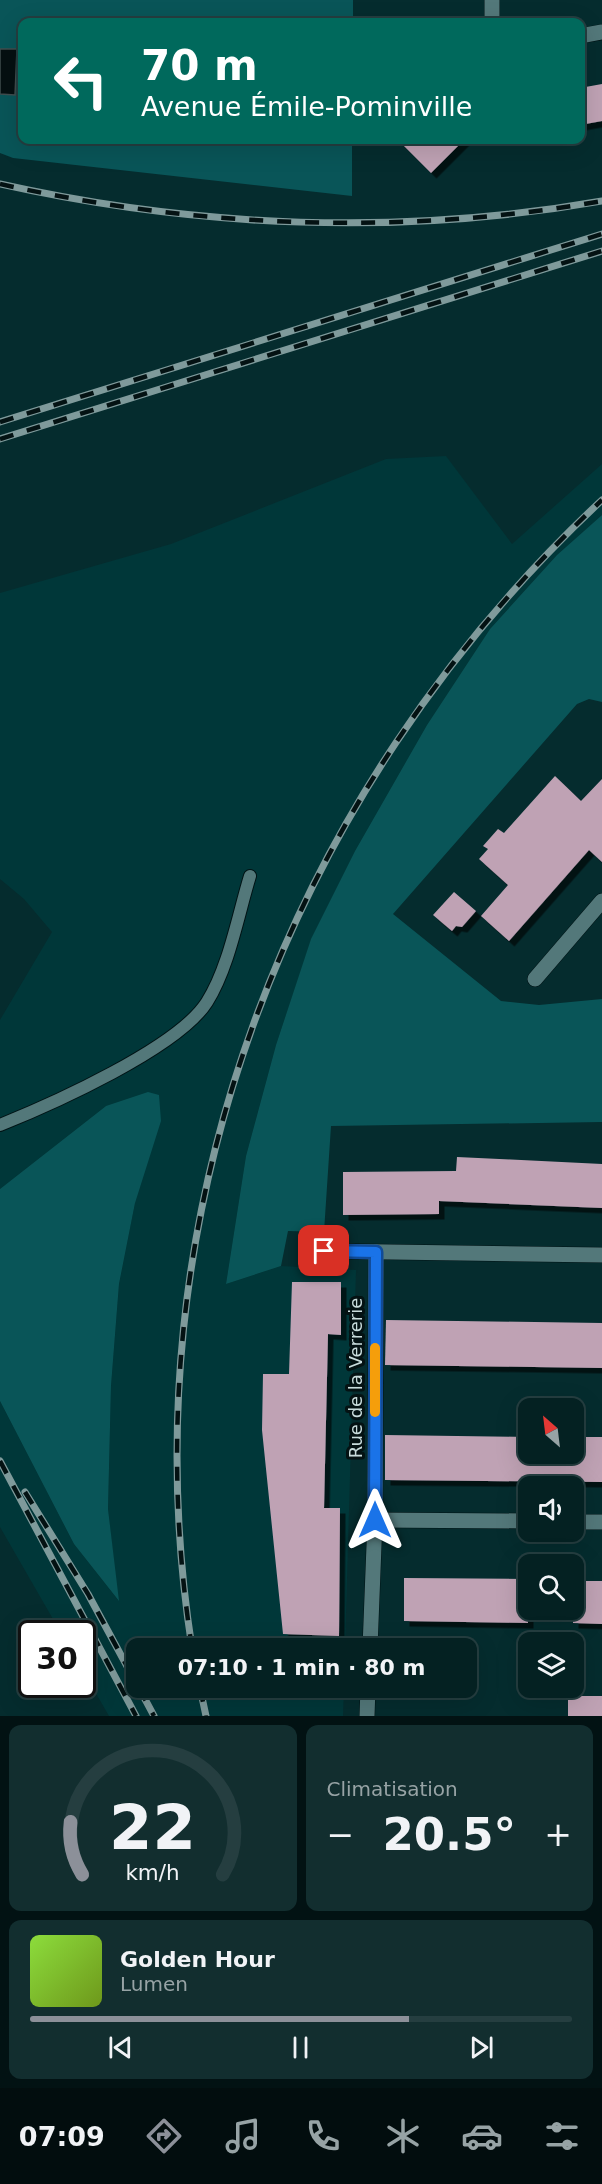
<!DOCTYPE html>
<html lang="fr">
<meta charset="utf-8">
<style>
:root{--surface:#042122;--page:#122e2f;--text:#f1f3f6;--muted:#97a3a5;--line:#253e40;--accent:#8c9099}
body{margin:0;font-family:"DejaVu Sans",sans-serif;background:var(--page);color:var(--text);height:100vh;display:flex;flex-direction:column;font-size:22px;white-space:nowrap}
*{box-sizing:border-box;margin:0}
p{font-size:20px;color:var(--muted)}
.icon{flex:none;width:33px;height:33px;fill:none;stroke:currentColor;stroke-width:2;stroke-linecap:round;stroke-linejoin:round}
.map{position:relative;height:1716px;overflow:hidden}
.details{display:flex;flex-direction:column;gap:9px;padding:9px;background:#021213;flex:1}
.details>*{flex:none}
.top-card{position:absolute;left:18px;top:18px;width:567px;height:126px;border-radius:12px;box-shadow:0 6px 24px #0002,0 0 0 2px var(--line);background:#00695c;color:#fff;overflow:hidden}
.needle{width:39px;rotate:332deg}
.controls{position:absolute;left:518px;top:1398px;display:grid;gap:12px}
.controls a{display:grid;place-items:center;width:66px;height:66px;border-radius:12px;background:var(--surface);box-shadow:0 6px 24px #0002,0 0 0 2px var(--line);font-size:30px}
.speed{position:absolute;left:18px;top:1620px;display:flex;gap:12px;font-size:30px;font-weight:700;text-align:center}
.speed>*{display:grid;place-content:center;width:78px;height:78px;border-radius:50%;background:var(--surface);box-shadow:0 6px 24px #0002,0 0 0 2px var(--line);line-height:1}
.speed .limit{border:3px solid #111;border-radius:9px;background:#fff;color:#111}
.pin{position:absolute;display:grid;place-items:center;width:51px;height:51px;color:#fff;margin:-26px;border-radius:12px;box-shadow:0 3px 9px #0006}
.me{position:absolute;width:66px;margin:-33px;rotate:0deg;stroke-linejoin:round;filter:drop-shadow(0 0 4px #0008)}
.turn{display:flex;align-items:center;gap:21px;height:126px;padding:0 24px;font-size:27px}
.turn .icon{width:78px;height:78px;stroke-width:2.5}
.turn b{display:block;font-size:42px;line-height:51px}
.big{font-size:45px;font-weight:600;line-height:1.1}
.details .widget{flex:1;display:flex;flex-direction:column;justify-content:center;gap:9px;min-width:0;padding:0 21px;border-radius:12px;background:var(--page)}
.details .dial{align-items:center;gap:0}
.dial svg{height:156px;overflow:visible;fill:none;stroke:var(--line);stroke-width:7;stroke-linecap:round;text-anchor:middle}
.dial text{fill:var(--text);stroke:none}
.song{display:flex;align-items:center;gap:18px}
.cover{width:72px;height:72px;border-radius:9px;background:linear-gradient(135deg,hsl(90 70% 55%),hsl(80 70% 35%))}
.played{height:6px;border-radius:3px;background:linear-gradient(90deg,var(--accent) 70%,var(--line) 70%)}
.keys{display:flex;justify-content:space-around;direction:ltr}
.heat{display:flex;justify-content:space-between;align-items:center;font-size:33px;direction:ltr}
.details .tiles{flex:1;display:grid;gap:9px;grid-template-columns:1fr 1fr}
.widget:last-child{grid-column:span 2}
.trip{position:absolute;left:126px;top:1638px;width:351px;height:60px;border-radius:12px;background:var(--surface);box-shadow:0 6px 24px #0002,0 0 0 2px var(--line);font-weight:600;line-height:60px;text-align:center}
.dock{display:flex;height:96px;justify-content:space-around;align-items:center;background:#020d0e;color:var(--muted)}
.dock .icon{width:42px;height:42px}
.dock .active{color:var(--accent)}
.dock b{font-size:27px;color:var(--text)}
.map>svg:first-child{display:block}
.built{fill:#003739}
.green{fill:#095558}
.water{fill:#051011;stroke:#404d4e;stroke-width:1.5}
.building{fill:#bfa2b4;filter:url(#shadow)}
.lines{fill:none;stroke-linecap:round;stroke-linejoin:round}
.service-casing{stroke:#001315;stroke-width:14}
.minor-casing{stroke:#001315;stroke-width:16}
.service{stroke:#53787a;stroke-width:12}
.minor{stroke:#53787a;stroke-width:15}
.rail-casing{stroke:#7f9a9b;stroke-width:7}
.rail{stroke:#041213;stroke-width:4.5;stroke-dasharray:14;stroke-linecap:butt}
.route-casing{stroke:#114b97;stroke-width:15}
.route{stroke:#1a73e8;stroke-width:10}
.slow{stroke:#f59e0b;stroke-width:10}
.labels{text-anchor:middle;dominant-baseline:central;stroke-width:6;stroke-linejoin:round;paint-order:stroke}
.street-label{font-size:18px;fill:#c8dcdc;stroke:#041213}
</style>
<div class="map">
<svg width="602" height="1716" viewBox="0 0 602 1716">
<defs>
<filter id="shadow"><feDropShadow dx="5.5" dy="5.5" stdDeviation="0" flood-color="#0009"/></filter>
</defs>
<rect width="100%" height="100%" fill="#052c2e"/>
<path class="built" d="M446,456l66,88 90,-80v51l-45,40 -67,74 -63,96 -72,126 -44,89 -35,105 -30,111 -20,128 55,-18 75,4 -11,378h-209v40h208l-1,28h-234l-26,-45 -1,-37 -21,-1 -61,-106v-126l74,143 44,56 -10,-91 3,-123 8,-102 16,-81 -29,-97 -106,83v-169l52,-88 -28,-33 -24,-20v-286l171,-49 215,-85z"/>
<g class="green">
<path d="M0,0h353v22h-331v118h330v56l-339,-38 -13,-5z"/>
<path d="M602,515v187l-13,-3 -12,5 -184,210 108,87 38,4 63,-6v123l-271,4 -7,106 -36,-1 -7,35 -55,18 20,-128 30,-111 35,-106 44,-88 72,-126 63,-96 67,-74z"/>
<path d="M148,1092l11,3 2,26 -26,82 -16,81 -8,102 -3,123 11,92 -45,-57 -74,-143v-212l106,-83z"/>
</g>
<path class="water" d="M0,49h17l-2,46 -15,-1z"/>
<g class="building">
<path d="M602,84v37l-22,4v-37z"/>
<path d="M398,140h66l-33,33z"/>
<path d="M555,776l26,25 21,-22v83l-13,-12 -80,91 -28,-25 27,-31 -29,-26 9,-10 -5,-3 15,-17 6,4z"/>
<path d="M454,892l22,19 -14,16 -6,-1 -4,5 -19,-16z"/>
<path d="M457,1157l145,7v44l-163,-7v13l-96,1v-43l113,-1z"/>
<path d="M292,1282h49v53l-13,-1 -4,174h16l-1,128 -56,-2 -21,-204 1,-56h26z"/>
<path d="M386,1320l216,3v45l-217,-3z"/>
<path d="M385,1435l143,2v17h45v-17h29v45l-217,-2z"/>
<path d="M404,1578l124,1v44l-124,-2z"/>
<path d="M573,1581h29v43l-29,-1z"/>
<rect x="568" y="1696" width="34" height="20"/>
</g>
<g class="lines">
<g class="service-casing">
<path id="service" d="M0,1125c52,-21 178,-77 207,-123 22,-35 31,-87 43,-126"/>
</g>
<g class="minor-casing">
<g id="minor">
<path d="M492,0v22"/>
<path d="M580,36l22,-4"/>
<path d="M535,979l67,-78"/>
<path d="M323,1251l279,4"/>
<path d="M375,1520l153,1"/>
<path d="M573,1522h29"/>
<path d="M370,1648l5,-128 1,-268"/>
<path d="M367,1716l1,-28"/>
</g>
</g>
<use href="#service" class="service"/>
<use href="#minor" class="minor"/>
<g class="rail-casing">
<g id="rail">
<path d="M0,184c197,44 403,52 602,17"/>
<path d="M0,422l602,-188"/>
<path d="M0,439l602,-188"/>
<path d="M0,1461l136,255"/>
<path d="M25,1492l63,102 48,89"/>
<path d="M192,1648c-67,-429 95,-854 410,-1148"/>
<path d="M139,1688l15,28"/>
<path d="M200,1688l6,28"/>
</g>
</g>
<use href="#rail" class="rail"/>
</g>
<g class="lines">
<g class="route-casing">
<path id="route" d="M324,1251l52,1 -1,268"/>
</g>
<use href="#route" class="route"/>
<path class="slow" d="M375,1348v64"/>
</g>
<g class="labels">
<g class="street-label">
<text transform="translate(355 1378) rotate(-90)">Rue de la Verrerie</text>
</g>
</g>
</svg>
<div class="controls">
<a><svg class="needle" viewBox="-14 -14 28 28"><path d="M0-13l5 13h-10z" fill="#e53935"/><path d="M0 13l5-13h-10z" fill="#97a3a5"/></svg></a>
<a><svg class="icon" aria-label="sound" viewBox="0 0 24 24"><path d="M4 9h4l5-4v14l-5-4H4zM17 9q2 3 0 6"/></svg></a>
<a><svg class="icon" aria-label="search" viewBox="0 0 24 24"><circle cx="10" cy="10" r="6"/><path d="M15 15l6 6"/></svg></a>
<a><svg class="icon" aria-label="layers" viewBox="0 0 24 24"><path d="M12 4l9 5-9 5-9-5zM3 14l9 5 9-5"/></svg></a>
</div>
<div class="speed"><div class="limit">30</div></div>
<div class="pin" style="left:324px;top:1251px;background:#d93025"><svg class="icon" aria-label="arrive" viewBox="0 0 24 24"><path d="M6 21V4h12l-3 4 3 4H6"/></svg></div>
<svg class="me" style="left:375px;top:1520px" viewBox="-20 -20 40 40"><path d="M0-17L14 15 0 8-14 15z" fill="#1a73e8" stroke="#fff" stroke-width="4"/></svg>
<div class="trip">07:10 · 1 min · 80 m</div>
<div class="top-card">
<div class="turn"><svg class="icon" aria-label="left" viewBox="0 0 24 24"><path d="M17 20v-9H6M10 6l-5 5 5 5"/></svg><div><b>70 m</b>Avenue Émile-Pominville</div></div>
</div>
</div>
<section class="details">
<div class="tiles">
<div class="widget dial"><svg viewBox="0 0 100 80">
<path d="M14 69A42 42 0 1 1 86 69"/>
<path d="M14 69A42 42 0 0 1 8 42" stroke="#8c9099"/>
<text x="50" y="56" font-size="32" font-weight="700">22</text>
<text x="50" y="72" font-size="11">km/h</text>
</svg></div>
<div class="widget"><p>Climatisation</p>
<div class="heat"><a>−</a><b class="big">20.5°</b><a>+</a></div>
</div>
<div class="widget">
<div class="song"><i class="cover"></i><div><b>Golden Hour</b><p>Lumen</p></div></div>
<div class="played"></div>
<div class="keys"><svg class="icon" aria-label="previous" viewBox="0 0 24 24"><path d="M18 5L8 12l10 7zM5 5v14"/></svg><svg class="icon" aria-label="pause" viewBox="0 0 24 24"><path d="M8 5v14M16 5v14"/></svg><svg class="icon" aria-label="next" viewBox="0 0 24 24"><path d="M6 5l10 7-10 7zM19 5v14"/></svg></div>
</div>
</div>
</section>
<nav class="dock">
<b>07:09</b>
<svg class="icon active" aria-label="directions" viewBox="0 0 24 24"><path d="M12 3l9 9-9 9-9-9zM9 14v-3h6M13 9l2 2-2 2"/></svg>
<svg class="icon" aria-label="music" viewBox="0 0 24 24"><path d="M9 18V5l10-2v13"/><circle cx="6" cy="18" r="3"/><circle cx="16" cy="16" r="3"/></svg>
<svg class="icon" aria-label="phone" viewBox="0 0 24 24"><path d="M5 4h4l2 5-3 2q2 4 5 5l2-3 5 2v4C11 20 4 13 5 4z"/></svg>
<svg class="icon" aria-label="climate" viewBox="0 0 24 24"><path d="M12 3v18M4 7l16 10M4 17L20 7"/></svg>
<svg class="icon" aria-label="car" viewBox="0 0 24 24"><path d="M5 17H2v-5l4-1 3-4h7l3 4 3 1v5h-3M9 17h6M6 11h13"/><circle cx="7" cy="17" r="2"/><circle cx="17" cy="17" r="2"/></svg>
<svg class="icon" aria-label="filters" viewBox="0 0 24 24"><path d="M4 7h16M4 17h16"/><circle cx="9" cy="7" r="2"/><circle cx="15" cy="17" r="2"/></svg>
</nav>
